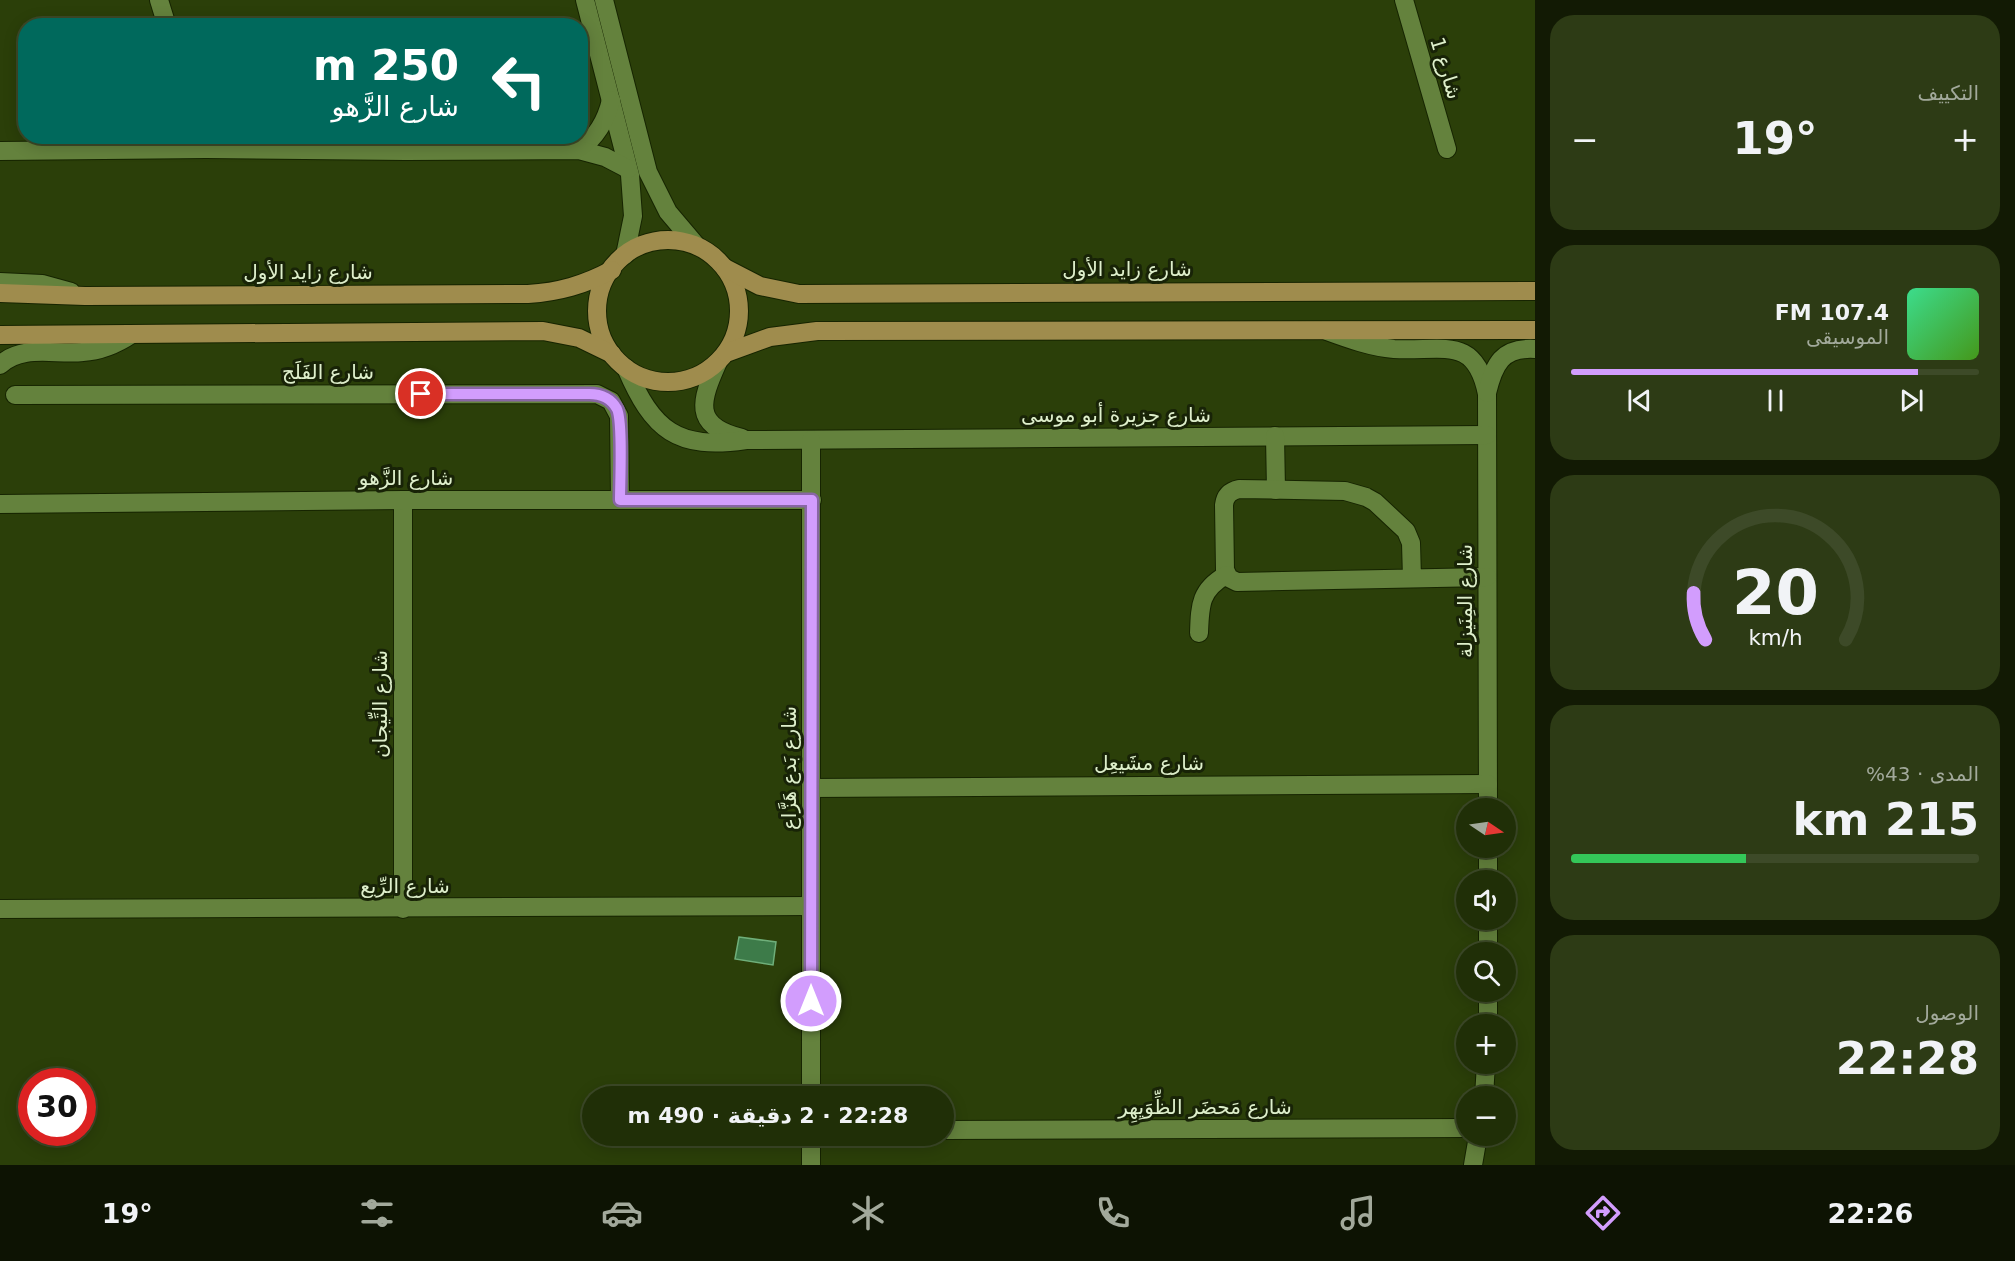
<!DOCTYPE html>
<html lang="ar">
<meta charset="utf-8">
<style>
:root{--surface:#202f07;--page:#2d3b15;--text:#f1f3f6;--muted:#a2a99b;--line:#3d4a28;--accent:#d29dfd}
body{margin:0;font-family:"DejaVu Sans","Noto Naskh Arabic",sans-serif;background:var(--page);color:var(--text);direction:rtl;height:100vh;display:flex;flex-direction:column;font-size:22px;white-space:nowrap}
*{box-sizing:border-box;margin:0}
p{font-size:20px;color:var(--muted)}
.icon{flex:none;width:33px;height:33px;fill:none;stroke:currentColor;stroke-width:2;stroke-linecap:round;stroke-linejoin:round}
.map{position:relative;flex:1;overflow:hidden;direction:ltr}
.drawer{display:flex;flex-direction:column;gap:15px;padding:15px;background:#121a04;width:480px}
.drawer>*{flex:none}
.top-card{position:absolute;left:18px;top:18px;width:570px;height:126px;border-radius:24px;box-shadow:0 3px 15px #0003,0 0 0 2px var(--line);direction:rtl;background:#00695c;color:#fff;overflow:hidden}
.needle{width:39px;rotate:103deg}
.tools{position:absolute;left:1456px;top:798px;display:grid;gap:12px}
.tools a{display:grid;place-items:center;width:60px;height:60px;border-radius:50%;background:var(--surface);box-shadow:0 3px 15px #0003,0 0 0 2px var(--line);font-size:30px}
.speed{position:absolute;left:18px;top:1068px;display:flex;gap:12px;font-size:30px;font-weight:700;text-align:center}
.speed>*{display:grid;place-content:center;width:78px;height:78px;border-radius:50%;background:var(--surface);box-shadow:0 3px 15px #0003,0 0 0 2px var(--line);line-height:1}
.speed .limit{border:9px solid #d22;background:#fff;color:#111}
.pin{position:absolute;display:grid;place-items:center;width:51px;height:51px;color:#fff;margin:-26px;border:3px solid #fff;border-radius:50%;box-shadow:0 2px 6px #0007}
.me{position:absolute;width:66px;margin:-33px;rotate:0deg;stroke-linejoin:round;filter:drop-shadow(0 0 4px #0008)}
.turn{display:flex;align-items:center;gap:21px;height:126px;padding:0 30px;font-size:27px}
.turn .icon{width:78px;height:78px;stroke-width:2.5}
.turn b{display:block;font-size:42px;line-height:51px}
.big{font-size:45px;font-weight:700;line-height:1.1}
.drawer .tile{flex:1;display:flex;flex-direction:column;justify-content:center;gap:9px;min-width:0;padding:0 21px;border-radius:24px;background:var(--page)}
.drawer .dial{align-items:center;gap:0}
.dial svg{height:156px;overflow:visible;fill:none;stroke:var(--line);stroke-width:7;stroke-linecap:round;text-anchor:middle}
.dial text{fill:var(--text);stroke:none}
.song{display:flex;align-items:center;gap:18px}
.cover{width:72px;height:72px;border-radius:9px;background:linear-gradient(135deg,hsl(150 70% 55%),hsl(100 70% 35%))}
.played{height:6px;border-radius:3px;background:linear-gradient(90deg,var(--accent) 85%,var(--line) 85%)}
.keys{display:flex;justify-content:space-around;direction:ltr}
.heat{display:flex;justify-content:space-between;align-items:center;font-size:33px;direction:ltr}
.charge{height:9px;border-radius:4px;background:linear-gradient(90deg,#34c759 43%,var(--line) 0)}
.trip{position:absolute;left:582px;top:1086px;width:372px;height:60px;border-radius:30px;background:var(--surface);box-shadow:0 3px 15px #0003,0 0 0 2px var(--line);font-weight:700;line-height:60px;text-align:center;direction:rtl}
.tab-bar{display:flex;height:96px;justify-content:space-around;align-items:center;background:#0d1303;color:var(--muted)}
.tab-bar .icon{width:42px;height:42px}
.tab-bar .active{color:var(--accent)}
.tab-bar b{font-size:27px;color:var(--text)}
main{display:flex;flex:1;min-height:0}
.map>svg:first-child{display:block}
.building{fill:#3d7b49;stroke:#6faf7a;stroke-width:1.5}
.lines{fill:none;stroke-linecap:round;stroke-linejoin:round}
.minor-casing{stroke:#162401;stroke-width:20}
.major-casing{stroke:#162401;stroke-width:20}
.minor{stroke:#64823d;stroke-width:18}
.major{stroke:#9f8c4d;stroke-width:18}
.route-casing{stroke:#8866a4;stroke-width:15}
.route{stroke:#d29dfd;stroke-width:10}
.labels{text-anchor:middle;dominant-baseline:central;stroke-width:6;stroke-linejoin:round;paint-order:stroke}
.street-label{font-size:20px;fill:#deefcb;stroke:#182307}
</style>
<main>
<section class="drawer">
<div class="tile"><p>التكييف</p>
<div class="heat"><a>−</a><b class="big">19°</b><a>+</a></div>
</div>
<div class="tile">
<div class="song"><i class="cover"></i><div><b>107.4 FM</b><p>الموسيقى</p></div></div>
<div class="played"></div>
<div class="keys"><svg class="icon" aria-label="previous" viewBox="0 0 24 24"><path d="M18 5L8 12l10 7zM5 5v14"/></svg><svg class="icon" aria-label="pause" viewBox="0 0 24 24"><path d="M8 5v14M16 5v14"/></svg><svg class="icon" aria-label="next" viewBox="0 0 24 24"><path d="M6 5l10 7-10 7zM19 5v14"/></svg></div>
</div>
<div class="tile dial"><svg viewBox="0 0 100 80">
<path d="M14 69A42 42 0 1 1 86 69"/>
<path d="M14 69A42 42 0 0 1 8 45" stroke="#d29dfd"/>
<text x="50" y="56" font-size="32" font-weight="700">20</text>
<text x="50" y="72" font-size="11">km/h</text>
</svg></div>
<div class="tile"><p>المدى · 43%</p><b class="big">215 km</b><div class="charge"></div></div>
<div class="tile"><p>الوصول</p><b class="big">22:28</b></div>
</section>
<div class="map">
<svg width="1535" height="1165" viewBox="0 0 1535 1165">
<rect width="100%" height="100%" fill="#2b3f09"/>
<path class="building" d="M739,937l37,5 -3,23 -38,-6z"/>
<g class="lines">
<g class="minor-casing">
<g id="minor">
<path d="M159,0l8,26"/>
<path d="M585,0l45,175 3,41 -8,39"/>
<path d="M604,0l44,172 20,40 28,33"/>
<path d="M1404,0l43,149"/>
<path d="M579,150c17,-13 27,-28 32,-50"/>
<path d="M0,151l206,-2 200,2 173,-1 26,7 23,12"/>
<path d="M0,282l42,2 29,8"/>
<path d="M1327,331c22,8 44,16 67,18 48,3 81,-15 93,45l1,414"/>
<path d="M718,362c-17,38 -27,64 24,76"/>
<path d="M0,365c22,-21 55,-10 83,-13 18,-1 34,-8 49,-18"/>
<path d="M626,368c27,63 51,82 120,72l741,-5"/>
<path d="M1487,393c7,-29 15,-46 48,-44"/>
<path d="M15,395l582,-1 14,7 8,15 1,83"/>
<path d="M1275,436l1,54"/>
<path d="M403,500v409"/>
<path d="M0,504l403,-4h409"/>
<path d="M1412,578l-1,-35 -5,-12 -31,-29 -9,-5 -21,-6 -106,-2c-9,2 -14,7 -15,16l1,65 4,8 8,4 250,-5"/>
<path d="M1199,633c1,-28 1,-43 27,-58"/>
<path d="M811,788l677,-4"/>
<path d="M1488,848v32"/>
<path d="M0,909l811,-3"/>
<path d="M1488,920v32"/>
<path d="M1488,1024v-32"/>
<path d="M811,1096v-656"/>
<path d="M1484,1096l2,-32"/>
<path d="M944,1130l523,-2"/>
<path d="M811,1165v-29"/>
<path d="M1473,1165l5,-29"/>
</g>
</g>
<g class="major-casing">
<g id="major">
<circle cx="668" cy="311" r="71"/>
<path d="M725,268l35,18 39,8 736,-3"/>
<path d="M0,293l85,3 443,-2c31,-2 56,-9 84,-24"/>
<path d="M0,335l543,-4 36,7 33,16"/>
<path d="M726,353l44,-16 47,-6 718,-1"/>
</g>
</g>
<use href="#minor" class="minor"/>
<use href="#major" class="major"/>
</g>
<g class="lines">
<g class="route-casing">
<path id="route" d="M421,394h168c12,0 22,4 28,15 6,13 3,73 3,91h192l-1,501"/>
</g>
<use href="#route" class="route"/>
</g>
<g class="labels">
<g class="street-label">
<text transform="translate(1446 68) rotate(73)">شارع 1</text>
<text x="1127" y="269">شارع زايد الأول</text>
<text x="308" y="272">شارع زايد الأول</text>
<text x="328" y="372">شارع الفَلَج</text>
<text x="1116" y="415">شارع جزيرة أبو موسى</text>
<text x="406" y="478">شارع الزَّهو</text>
<text transform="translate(1465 601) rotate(-90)">شارع المِنَيزلة</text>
<text transform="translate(380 704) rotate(-90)">شارع التِّيجان</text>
<text x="1149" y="763">شارع مشَيعِل</text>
<text transform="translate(789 768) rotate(-90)">شارع بَدع هَزَّاع</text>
<text x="405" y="886">شارع الرِّيع</text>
<text x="1205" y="1107">شارع مَحضَر الظِّوَيِهِر</text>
</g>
</g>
</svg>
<div class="tools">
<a><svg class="needle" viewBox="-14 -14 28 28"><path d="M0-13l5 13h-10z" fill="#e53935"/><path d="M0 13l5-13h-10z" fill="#a2a99b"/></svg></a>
<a><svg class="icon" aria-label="sound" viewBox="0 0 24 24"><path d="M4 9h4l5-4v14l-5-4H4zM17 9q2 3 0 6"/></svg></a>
<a><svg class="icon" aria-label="search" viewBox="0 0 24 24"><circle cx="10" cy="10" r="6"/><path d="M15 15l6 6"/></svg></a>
<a>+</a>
<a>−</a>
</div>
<div class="speed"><div class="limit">30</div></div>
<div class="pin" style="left:421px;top:394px;background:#d93025"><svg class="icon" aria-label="arrive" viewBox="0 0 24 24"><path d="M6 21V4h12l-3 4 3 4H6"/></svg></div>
<svg class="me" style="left:811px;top:1001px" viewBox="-20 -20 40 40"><circle r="17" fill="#d29dfd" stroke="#fff" stroke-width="3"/><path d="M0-11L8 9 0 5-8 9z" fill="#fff"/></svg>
<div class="trip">22:28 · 2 دقيقة · 490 m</div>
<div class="top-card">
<div class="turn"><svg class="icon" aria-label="left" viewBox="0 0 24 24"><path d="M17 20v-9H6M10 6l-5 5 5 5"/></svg><div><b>250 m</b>شارع الزَّهو</div></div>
</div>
</div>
</main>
<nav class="tab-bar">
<b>22:26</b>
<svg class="icon active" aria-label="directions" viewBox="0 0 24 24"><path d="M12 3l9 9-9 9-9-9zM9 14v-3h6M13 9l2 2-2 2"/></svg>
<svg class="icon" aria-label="music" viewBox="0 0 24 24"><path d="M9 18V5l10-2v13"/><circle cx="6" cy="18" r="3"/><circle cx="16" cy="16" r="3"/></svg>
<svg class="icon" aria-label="phone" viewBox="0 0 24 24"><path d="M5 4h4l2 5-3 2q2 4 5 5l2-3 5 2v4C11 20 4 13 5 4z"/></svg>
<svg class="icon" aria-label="climate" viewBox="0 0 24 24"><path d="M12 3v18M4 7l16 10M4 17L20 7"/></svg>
<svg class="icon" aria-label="car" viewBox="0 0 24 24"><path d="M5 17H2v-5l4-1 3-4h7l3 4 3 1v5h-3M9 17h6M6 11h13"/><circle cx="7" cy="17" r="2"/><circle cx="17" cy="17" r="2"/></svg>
<svg class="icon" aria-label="filters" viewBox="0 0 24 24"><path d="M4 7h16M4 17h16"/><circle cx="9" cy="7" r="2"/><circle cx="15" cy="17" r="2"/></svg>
<b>19°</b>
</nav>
